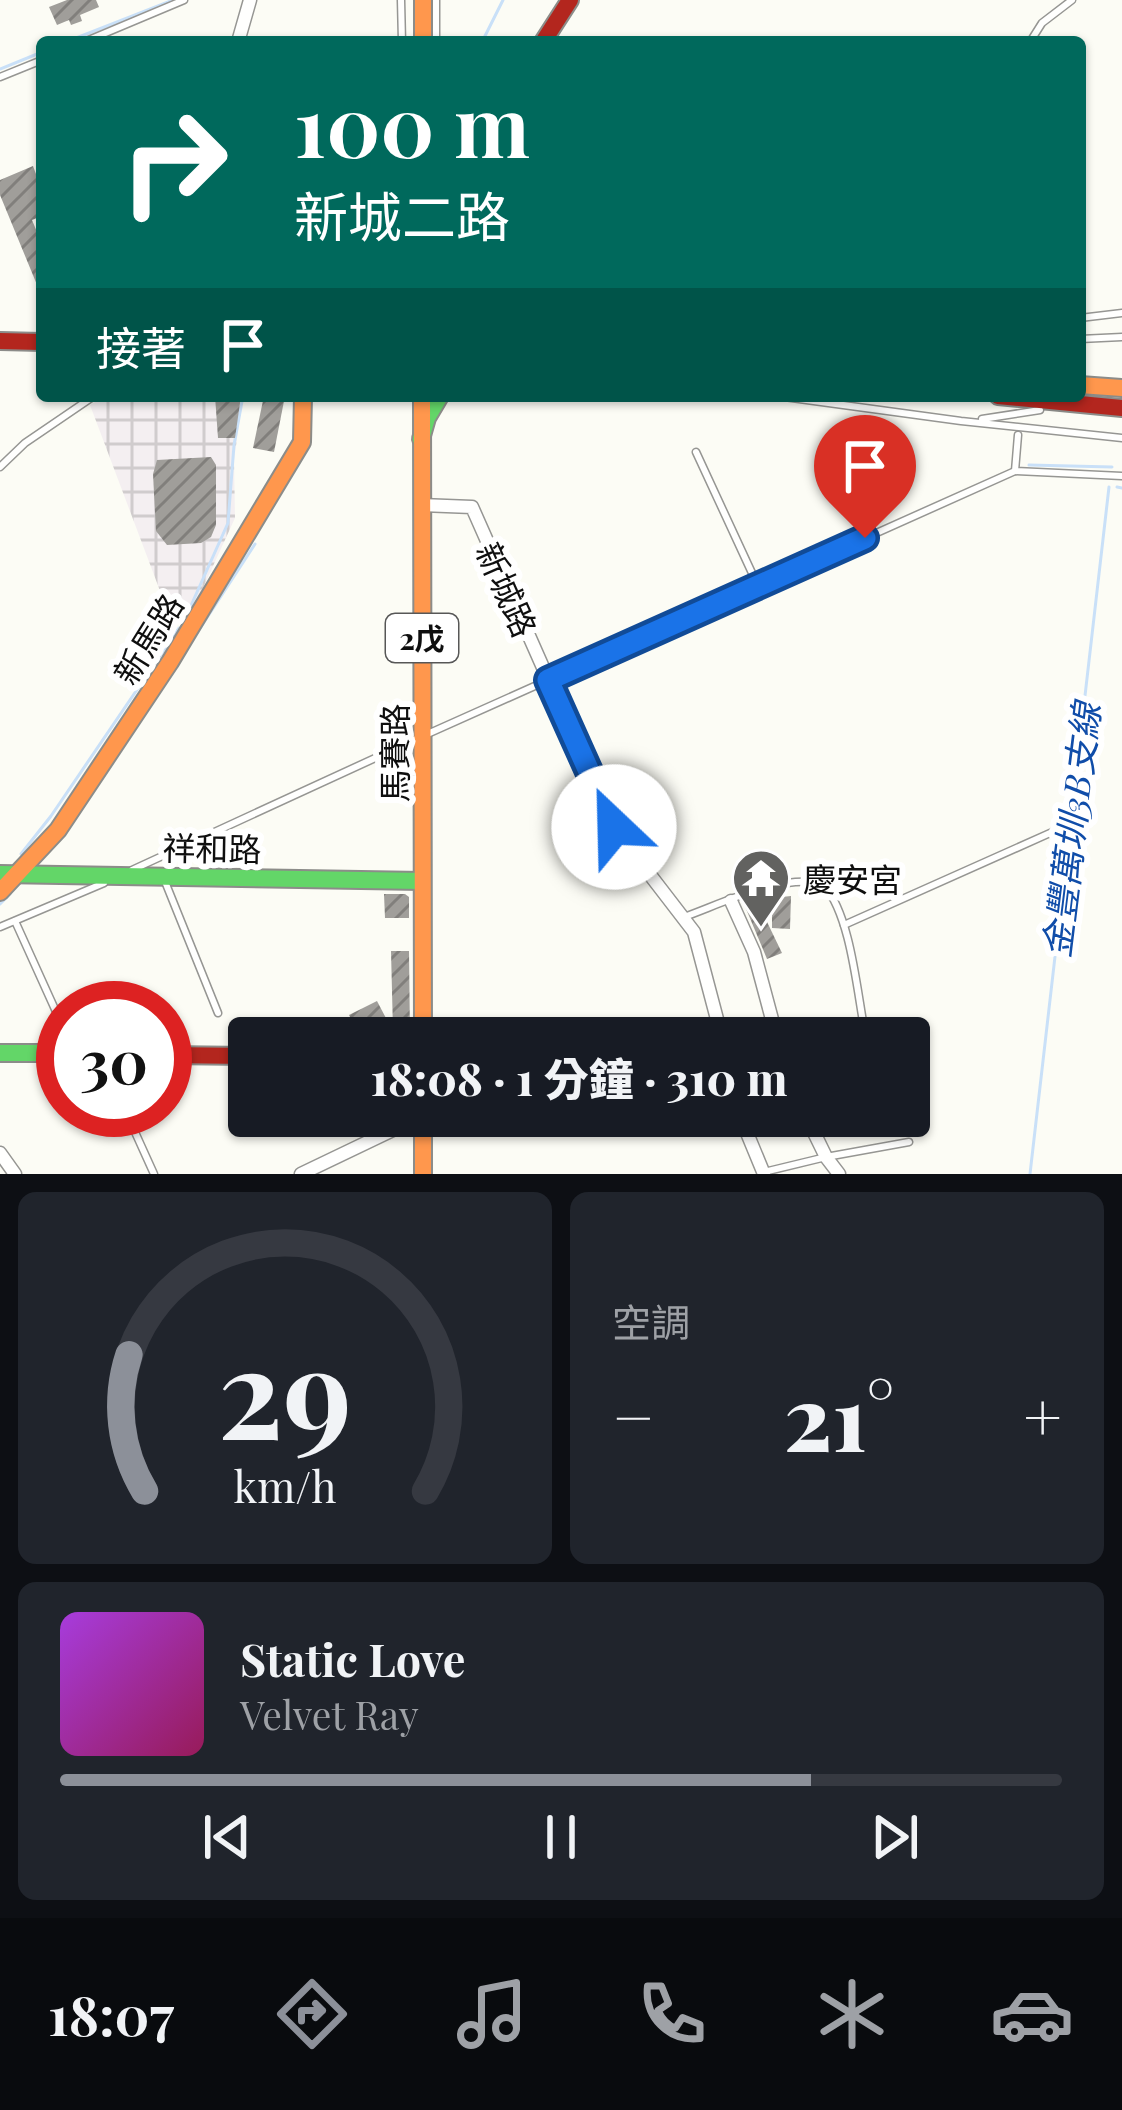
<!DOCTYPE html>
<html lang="zh-TW">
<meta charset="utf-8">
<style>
:root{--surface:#171b24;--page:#20242c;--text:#f1f3f6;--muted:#9ea1a6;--line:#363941;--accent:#8c9099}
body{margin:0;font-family:"Playfair Display","Noto Sans TC",serif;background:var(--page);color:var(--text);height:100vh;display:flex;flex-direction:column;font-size:45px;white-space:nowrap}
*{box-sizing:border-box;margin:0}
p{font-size:39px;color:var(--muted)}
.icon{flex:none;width:66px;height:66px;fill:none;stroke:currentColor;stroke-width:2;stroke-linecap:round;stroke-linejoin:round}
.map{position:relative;height:1174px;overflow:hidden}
.side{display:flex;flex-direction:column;gap:18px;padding:18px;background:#0d0f14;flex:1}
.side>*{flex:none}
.guide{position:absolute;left:36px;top:36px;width:1050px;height:366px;border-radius:12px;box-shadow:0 3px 9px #0004;background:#00695c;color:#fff;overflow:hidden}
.speed{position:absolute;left:36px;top:981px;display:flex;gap:24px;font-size:60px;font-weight:700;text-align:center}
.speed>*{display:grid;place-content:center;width:156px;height:156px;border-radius:50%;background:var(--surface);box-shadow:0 3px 9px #0004;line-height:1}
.speed .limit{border:18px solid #d22;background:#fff;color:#111}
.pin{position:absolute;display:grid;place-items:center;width:102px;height:102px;color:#fff;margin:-123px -51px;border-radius:50% 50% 50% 0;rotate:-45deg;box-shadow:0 0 12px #0007}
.pin .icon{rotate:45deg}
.me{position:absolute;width:132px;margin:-66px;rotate:336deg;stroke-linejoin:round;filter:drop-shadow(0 0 9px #0008)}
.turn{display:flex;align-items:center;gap:42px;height:252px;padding:0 60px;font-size:54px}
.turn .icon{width:156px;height:156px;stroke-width:2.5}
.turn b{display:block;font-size:84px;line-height:102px}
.then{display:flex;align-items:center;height:114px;padding:0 60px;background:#0003;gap:24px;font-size:45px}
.big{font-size:90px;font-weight:800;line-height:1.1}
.side .card{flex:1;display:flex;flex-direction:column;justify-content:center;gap:18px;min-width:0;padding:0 42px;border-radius:18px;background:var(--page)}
.side .dial{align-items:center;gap:0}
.dial svg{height:312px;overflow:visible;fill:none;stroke:var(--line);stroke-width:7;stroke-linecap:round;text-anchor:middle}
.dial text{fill:var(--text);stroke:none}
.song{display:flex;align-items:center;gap:36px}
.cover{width:144px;height:144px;border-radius:18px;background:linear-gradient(135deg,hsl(280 70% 55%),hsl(330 70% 35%))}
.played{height:12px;border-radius:6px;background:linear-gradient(90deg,var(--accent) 75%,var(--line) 75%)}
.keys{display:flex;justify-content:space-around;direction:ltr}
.heat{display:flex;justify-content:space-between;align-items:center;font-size:66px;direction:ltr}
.side .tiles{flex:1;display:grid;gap:18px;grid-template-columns:1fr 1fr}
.card:last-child{grid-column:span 2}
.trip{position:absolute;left:228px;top:1017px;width:702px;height:120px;border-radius:12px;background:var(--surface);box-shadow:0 3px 9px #0004;font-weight:800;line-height:120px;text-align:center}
.tabs{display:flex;height:192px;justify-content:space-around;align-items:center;background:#090b0e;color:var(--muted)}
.tabs .icon{width:84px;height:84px}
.tabs .current{color:var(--accent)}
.tabs b{font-size:54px;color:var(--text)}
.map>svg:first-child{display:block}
.industrial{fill:url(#industrial-grid)}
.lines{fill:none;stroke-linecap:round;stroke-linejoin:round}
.stream{stroke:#c9e0f8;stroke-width:3}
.building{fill:url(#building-hatch)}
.lane-casing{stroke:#969693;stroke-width:9}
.street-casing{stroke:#969693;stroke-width:15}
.fast-casing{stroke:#8c8c89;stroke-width:20}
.slow-casing{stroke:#8c8c89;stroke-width:20}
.jam-casing{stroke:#8c8c89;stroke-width:20}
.lane{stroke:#fffffe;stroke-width:6}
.street{stroke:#fffffe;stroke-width:12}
.fast{stroke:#63d668;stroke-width:16}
.slow{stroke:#ff974d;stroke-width:16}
.jam{stroke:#b3261e;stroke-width:16}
.route-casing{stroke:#114b97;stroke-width:30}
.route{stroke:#1a73e8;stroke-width:21}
.labels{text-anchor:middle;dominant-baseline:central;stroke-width:12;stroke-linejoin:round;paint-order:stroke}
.shield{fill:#fff;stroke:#575757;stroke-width:3}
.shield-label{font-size:30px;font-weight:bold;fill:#0f0f0f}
.street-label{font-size:33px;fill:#0f0f0f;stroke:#fff}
.poi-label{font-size:33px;fill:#0f0f0f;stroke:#fff;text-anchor:start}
.water-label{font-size:36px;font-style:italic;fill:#104da9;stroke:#fff}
</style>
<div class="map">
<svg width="1122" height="1174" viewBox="0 0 1122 1174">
<defs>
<pattern id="industrial-grid" width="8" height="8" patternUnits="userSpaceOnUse" patternTransform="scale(3)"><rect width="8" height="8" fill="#f4eff1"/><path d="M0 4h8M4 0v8" fill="none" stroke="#d0cccd"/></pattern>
<pattern id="building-hatch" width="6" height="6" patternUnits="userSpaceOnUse" patternTransform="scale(3)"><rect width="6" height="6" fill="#a09e9a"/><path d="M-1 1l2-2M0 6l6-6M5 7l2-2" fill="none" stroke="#817f7c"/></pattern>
</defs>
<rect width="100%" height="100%" fill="#fcfcf5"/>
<path class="industrial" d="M106,396h137l-9,64 1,58 -43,94 -18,16 -84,-223z"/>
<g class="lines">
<g class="stream">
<path d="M66,42l107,-42"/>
<path d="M482,42l21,-42"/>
<path d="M0,69l42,-17"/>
<path d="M1029,465l83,2"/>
<path d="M1117,487l5,1"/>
<path d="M189,610l39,-87 6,-78 9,-49"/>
<path d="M197,633l58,-89"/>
<path d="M21,854l30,-38 128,-188"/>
<path d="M0,904l10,-10"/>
<path d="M1030,1174l79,-687"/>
</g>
</g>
<g class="building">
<path d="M67,0h29l3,7 -19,8 2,6 -11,4 -2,-5 -12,5 -8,-18z"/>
<path d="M33,166l9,24v26l-10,4 10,24v53l-42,-102v-15z"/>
<path d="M215,396h26l-6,42h-17z"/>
<path d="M264,396h21l-11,56 -21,-4z"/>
<path d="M211,457l5,8v60l-5,12 -10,6 -34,2 -11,-14 -3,-57 4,-14z"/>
<path d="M384,894h21l4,3v21h-24z"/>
<path d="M791,896l-1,33 -18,-1v-30z"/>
<path d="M756,899l26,54 -15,6 -23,-55z"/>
<path d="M391,951h18l1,85h-15l1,-5h-3z"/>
<path d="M377,1001l11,21 -28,14 -11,-21z"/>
</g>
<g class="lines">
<g class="lane-casing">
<g id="lane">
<path d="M401,0l1,42"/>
<path d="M84,42l100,-42"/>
<path d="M436,42v-42"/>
<path d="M1030,42l12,-19 30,-23"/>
<path d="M0,77l42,-17"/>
<path d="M1080,318l42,-5"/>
<path d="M1080,339l42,-2"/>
<path d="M777,396l184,25 161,17"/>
<path d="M982,419l58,-9"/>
<path d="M1018,435l-3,36 107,5"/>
<path d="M696,452l62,134"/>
<path d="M0,467l25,-24 69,-47"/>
<path d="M132,870l291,-134 592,-265"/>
<path d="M164,879l54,134"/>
<path d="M684,917c37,-13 103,-46 140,-32 28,33 33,110 42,153"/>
<path d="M15,921l48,106"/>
<path d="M844,925l215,-96"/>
<path d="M0,927l104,-44"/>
<path d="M125,1110l29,64"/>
<path d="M764,1172l62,-15 83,-15"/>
</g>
</g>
<g class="street-casing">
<g id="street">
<path d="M238,42l12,-42"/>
<path d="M421,505l51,2 142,321 80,104 28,106"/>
<path d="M731,901l23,51 23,86"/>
<path d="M740,1116l24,58"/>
<path d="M806,1116l20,41 13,17"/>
<path d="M0,1153l15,21"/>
<path d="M301,1174l121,-58"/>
</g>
</g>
<g class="fast-casing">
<g id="fast">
<path d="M421,439l6,-21 13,-22"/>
<path d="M0,874l422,7"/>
<path d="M0,1053h63"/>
</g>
</g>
<g class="slow-casing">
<g id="slow">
<path d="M423,0v42"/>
<path d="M1080,385l42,3"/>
<path d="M422,396l1,642"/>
<path d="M0,892l58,-62 112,-168 132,-220 1,-46"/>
<path d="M423,1116v58"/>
</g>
</g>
<g class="jam-casing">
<g id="jam">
<path d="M543,42l27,-42"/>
<path d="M0,341l42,1"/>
<path d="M998,396l124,12"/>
<path d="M165,1055l84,1"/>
</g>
</g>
<use href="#lane" class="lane"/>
<use href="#street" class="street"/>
<use href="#fast" class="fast"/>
<use href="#slow" class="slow"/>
<use href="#jam" class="jam"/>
</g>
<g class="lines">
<g class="route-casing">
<path id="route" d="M614,827l-66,-147 317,-142"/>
</g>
<use href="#route" class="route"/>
</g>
<defs>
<g id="temple-pin" transform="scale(3)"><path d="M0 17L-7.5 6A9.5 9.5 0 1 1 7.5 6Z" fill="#626260" stroke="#fff"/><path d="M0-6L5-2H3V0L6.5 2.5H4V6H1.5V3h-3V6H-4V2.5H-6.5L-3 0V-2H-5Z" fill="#fff"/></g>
</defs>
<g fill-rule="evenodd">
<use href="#temple-pin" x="761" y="878"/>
</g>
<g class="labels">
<rect class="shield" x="386" y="614" width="72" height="48" rx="9"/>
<g class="shield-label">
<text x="422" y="638">2戊</text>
</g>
<g class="street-label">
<text transform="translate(508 589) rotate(66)">新城路</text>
<text transform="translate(147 638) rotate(-58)">新馬路</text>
<text transform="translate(393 753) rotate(-90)">馬賽路</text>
<text transform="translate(212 847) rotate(1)">祥和路</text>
</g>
<g class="poi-label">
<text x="803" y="878">慶安宮</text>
</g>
<g class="water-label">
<text transform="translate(1070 830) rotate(-83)">金豐萬圳3B支線</text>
</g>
</g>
</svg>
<div class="speed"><div class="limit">30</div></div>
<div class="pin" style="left:865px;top:538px;background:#d93025"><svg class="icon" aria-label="arrive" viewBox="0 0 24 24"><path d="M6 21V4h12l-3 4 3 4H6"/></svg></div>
<svg class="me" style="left:614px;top:827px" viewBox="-20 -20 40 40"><circle r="19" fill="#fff"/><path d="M0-13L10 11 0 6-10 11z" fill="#1a73e8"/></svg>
<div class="trip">18:08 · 1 分鐘 · 310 m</div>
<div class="guide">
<div class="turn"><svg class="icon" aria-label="right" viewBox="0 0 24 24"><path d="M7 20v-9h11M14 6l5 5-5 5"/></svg><div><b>100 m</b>新城二路</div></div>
<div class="then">接著<svg class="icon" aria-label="arrive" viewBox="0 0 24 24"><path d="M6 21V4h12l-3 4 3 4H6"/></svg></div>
</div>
</div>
<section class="side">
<div class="tiles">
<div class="card dial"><svg viewBox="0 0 100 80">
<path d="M14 69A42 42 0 1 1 86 69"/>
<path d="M14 69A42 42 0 0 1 10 34" stroke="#8c9099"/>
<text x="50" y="56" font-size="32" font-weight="700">29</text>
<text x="50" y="72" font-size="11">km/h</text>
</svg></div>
<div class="card"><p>空調</p>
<div class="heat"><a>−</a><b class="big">21°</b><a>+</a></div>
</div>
<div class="card">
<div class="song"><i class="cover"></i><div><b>Static Love</b><p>Velvet Ray</p></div></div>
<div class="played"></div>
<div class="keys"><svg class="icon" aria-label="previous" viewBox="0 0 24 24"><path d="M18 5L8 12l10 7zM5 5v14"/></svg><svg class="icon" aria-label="pause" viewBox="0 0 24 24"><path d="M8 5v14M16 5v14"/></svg><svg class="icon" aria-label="next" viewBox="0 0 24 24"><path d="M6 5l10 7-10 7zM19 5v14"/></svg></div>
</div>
</div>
</section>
<nav class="tabs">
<b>18:07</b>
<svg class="icon current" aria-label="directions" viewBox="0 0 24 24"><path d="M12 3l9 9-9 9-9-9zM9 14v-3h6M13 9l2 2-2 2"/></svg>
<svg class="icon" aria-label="music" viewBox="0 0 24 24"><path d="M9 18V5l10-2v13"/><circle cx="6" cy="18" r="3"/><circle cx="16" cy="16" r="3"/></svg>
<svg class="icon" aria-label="phone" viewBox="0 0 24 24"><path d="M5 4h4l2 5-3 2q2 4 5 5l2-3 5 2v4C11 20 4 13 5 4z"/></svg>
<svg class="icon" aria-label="climate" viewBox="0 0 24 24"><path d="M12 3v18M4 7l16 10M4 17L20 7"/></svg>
<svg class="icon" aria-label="car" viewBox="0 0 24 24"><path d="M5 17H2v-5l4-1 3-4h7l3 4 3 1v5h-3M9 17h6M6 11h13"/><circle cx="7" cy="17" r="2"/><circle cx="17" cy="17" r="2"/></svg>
</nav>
